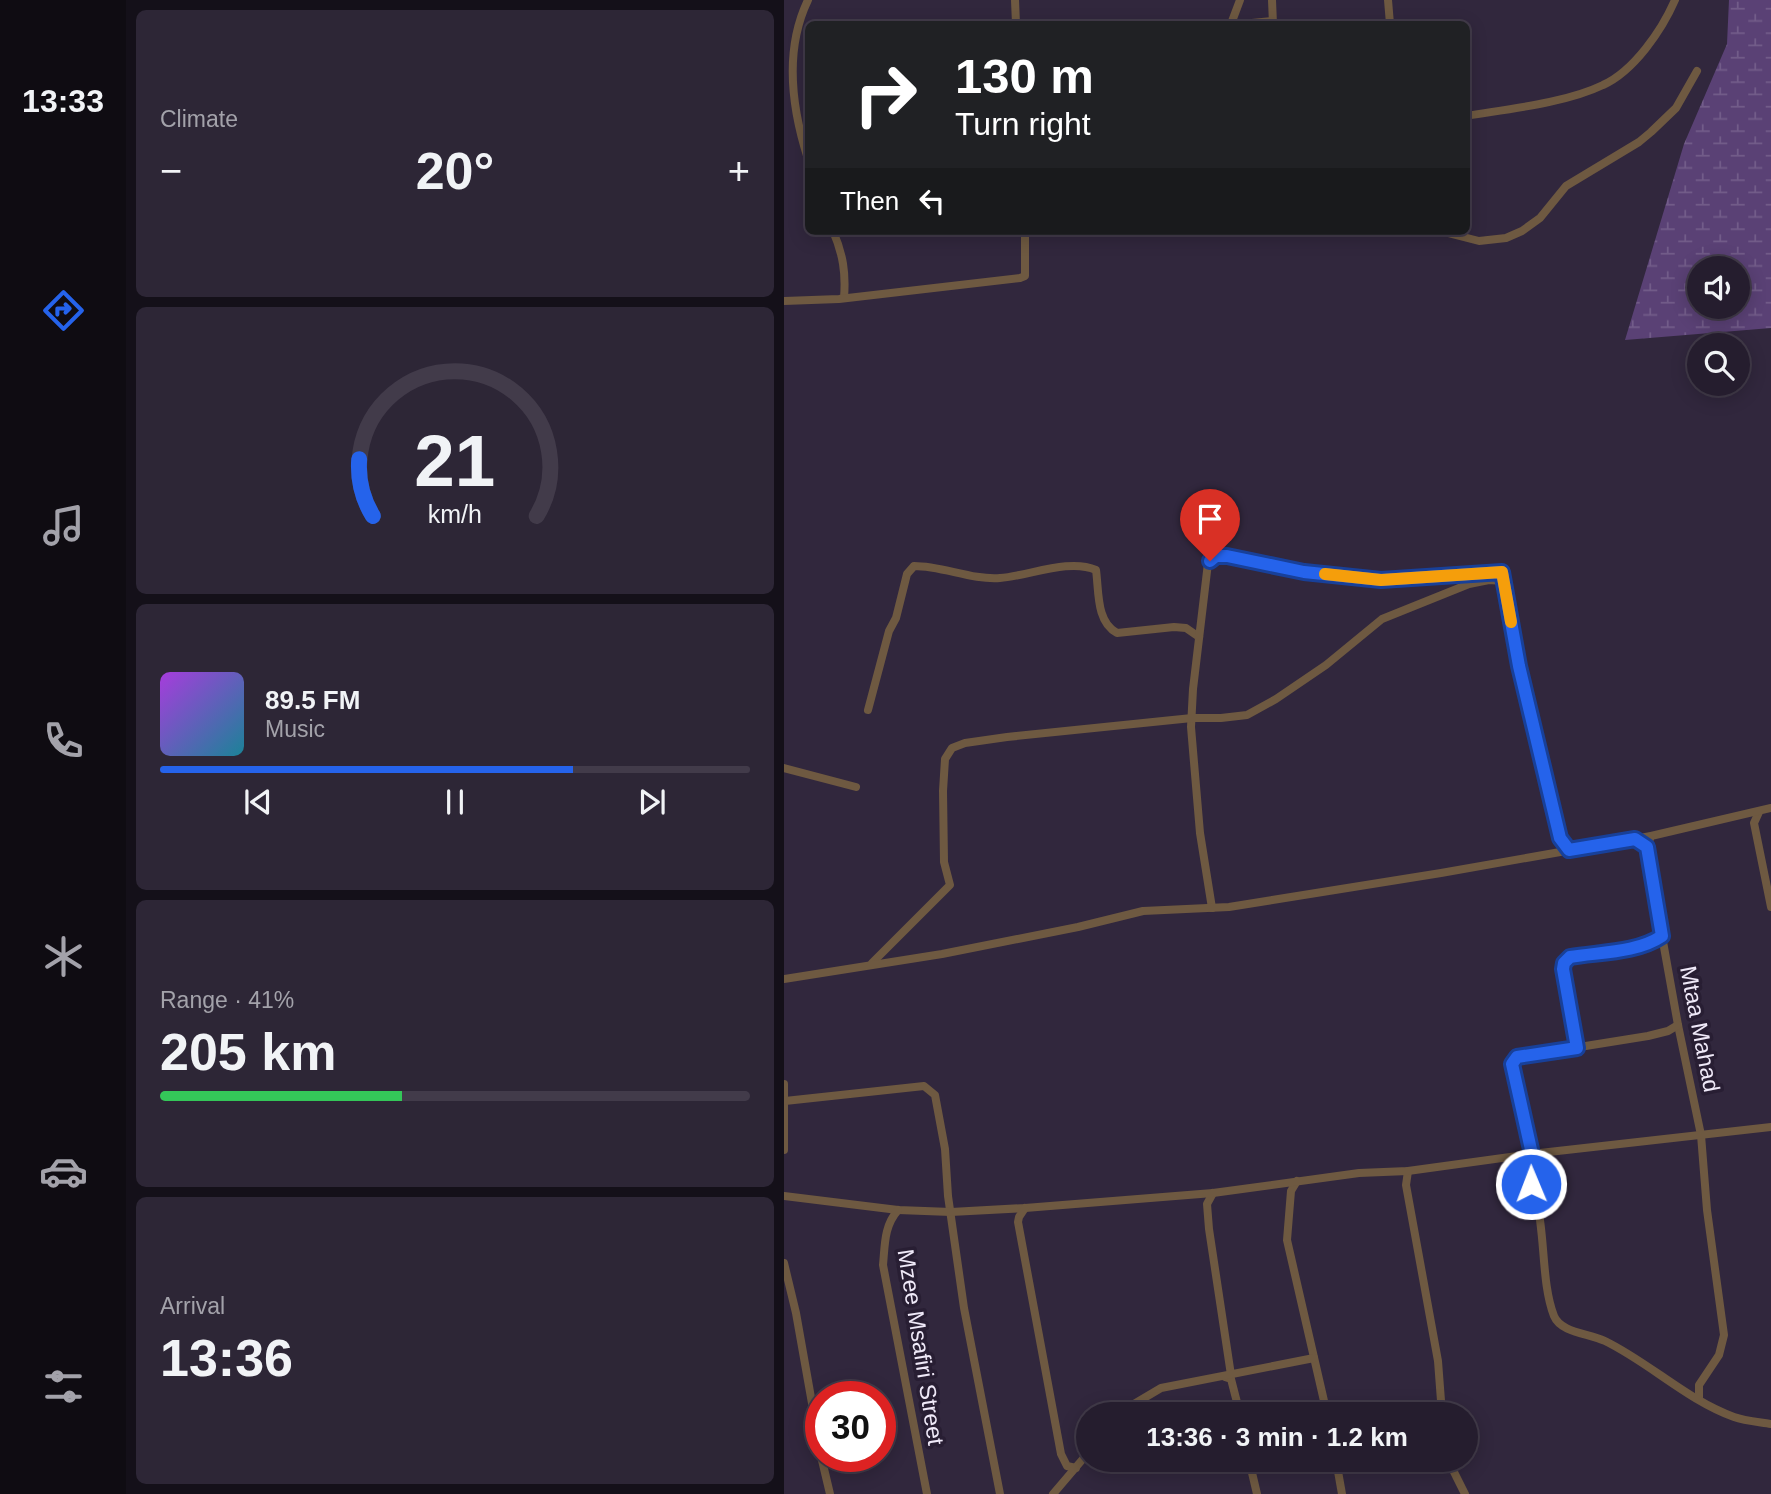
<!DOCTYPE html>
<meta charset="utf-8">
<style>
:root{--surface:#251d2e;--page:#2d2636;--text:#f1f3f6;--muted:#a3a2aa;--line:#423b4a;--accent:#2563eb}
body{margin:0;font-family:Arial,sans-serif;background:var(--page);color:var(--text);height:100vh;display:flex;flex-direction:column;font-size:26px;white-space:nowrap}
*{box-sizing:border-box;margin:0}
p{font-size:23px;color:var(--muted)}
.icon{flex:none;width:38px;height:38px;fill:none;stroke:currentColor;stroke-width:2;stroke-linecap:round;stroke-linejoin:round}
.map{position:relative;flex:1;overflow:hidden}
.side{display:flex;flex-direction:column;gap:10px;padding:10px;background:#141019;width:658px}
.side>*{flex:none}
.banner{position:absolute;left:21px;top:21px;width:665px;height:214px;border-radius:10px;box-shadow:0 4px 18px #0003,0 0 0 2px var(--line);background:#202124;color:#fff;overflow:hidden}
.controls{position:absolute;left:903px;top:256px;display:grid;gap:14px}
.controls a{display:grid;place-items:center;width:63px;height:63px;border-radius:50%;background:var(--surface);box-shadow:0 4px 18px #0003,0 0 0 2px var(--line);font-size:35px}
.speed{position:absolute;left:21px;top:1381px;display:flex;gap:14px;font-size:35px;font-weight:700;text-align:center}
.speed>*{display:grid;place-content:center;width:91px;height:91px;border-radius:50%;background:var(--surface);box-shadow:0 4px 18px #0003,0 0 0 2px var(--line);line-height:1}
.speed .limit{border:10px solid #d22;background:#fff;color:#111}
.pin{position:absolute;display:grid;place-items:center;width:60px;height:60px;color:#fff;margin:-72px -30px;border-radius:50% 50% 50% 0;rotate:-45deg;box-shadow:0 0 7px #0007}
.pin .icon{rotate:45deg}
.me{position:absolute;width:77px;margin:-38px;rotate:359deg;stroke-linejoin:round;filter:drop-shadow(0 0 5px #0008)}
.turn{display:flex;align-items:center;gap:24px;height:147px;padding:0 35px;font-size:32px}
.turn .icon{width:91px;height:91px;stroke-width:2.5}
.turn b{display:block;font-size:49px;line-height:60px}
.then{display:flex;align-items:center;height:66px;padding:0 35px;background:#0003;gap:14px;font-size:26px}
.big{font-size:52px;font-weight:800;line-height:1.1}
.side .tile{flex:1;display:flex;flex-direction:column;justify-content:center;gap:10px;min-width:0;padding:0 24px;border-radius:10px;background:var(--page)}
.side .dial{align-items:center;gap:0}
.dial svg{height:182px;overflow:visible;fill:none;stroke:var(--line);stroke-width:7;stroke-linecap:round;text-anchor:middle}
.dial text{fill:var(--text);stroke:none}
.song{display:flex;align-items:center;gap:21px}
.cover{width:84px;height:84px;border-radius:10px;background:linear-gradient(135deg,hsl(280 70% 55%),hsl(190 70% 35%))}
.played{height:7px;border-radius:4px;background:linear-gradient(90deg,var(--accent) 70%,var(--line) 70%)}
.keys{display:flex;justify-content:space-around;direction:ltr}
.heat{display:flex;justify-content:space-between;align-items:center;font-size:38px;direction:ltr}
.charge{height:10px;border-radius:5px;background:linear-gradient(90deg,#34c759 41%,var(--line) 0)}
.trip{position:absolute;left:292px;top:1402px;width:402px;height:70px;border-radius:35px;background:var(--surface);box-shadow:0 4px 18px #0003,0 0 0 2px var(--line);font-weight:800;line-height:70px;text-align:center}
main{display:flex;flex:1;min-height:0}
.tab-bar{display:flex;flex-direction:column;width:126px;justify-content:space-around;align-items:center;background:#0f0c12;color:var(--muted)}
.tab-bar .icon{width:49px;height:49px}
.tab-bar .current{color:var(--accent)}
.tab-bar b{font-size:32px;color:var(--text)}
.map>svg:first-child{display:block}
.wetland{fill:url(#wetland-marsh);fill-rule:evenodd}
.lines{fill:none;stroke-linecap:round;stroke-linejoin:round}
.street{stroke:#6e5941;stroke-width:8}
.route-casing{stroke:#184099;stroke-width:18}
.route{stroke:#2563eb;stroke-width:12}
.slow{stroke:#f59e0b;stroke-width:12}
.labels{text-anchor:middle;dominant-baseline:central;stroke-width:7;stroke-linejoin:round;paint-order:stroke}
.street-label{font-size:23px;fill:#efe9f8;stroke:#281e33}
</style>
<main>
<nav class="tab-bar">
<b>13:33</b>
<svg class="icon current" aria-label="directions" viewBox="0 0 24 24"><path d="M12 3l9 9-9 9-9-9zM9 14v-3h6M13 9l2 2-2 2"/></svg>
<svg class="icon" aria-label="music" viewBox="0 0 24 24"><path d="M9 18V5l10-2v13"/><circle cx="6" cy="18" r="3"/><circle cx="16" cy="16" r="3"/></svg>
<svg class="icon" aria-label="phone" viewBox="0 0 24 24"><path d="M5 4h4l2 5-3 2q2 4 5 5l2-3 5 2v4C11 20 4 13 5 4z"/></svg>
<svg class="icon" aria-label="climate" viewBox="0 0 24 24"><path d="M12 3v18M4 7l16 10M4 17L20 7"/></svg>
<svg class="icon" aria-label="car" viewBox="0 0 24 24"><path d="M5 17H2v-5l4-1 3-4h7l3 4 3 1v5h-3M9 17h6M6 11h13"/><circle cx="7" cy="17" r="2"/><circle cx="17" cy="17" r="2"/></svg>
<svg class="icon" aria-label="filters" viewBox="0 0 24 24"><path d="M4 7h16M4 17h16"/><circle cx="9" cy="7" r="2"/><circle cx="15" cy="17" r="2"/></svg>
</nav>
<section class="side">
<div class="tile"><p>Climate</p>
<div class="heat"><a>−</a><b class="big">20°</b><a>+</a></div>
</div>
<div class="tile dial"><svg viewBox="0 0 100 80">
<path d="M14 69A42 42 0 1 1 86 69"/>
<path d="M14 69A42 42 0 0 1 8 44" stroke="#2563eb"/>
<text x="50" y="56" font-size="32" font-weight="700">21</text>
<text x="50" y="72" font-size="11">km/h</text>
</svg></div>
<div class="tile">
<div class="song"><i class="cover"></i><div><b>89.5 FM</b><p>Music</p></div></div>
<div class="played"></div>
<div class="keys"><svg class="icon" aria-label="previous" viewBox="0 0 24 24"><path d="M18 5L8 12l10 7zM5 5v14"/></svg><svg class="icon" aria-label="pause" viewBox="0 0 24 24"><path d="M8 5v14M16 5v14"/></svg><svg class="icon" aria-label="next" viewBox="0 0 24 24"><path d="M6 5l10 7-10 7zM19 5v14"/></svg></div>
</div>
<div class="tile"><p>Range · 41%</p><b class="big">205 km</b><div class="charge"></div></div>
<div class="tile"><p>Arrival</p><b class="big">13:36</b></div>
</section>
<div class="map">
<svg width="987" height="1494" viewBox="0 0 987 1494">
<defs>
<pattern id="wetland-marsh" width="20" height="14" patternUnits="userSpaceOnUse" patternTransform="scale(1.75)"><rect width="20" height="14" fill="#5a4175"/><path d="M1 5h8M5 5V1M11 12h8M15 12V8" fill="none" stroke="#725c89"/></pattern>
</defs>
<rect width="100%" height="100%" fill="#31273d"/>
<path class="wetland" d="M945,0h42v328l-146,12 59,-196 43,-100zM915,268h39v38h-39z"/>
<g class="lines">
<g class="street">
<path d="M24,0c-24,50 -17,106 0,159"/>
<path d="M231,0l1,24"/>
<path d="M488,0l1,24"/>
<path d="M604,0l2,24"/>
<path d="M447,24l9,-24"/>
<path d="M458,24l30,-3"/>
<path d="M682,116c42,-7 100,-13 137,-31 31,-14 59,-55 72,-85"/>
<path d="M49,231c10,23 13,42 11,67"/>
<path d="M656,231l39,10 27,-3 16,-7 18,-13 26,-32 73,-44 12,-10 25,-24 21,-37"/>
<path d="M0,301l55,-2 181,-21 5,-2v-45"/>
<path d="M84,710l21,-79 7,-13 11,-44 7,-8c29,0 57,14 86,12 29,-2 69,-20 96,-8 3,21 0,52 21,63l57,-6 12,1 13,9"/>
<path d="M0,768l72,19"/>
<path d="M975,812l-5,11 17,84"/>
<path d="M867,836l-4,11 1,11 30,167 23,110 6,75 17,125 -5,20 -20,30v14"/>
<path d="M428,908l-12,-75 -9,-106 2,-38 15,-126 8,-7h11l77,16 77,8 121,-8 17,94 39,166 5,13 6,5"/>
<path d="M88,963l78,-78 -6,-23 -1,-71 2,-32 7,-11 13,-5 42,-6 185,-19h29l26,-3 29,-16 50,-34 56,-46 87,-35 20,-4 15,1"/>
<path d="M0,979l158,-25 136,-27 65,-16 86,-4 212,-34 210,-37 120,-28"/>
<path d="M793,1048l-13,-85 6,-6c29,-5 67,-4 93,-21"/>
<path d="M0,1084v66"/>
<path d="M1,1101l139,-15 11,9 10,54 3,47 16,112 36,186"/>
<path d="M747,1154l-19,-90 5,-7 131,-21 20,-5 10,-6"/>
<path d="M731,1157c37,37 21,113 39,159 7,17 35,17 51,25 45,22 82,59 129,76 11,4 25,5 37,7"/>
<path d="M624,1171l-2,14 32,176 4,53"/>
<path d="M513,1181l-6,10 -4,49 40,174"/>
<path d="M429,1193l-6,11 2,25 22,146"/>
<path d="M0,1196l114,14 53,2 74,-4 188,-15 146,-20 49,-2 123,-17 240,-27"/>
<path d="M241,1208l-6,9 -1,5 43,232 6,12 9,2"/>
<path d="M114,1210c-14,16 -13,34 -15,55l44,229"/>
<path d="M0,1263l12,50 25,141"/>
<path d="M441,1377l6,2 9,35"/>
<path d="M340,1414l10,-10 27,-16 153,-30"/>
<path d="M37,1456l9,38"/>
<path d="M465,1460l8,34"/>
<path d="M552,1460l6,34"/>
<path d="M664,1460l17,34"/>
<path d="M269,1494l35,-41"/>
</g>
</g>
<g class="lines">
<g class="route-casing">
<path id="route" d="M426,561l6,-5h11l77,16 77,8 121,-8 17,94 41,172 9,12 66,-11 12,8 15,89c-25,17 -63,16 -92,21l-6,6 -1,6 14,79 -60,9 -5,7 20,90 -7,14 6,16"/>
</g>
<use href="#route" class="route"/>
<path class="slow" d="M541,574l56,6 121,-8 9,50"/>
</g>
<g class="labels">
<g class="street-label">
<text transform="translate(916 1029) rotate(79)">Mtaa Mahad</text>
<text transform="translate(137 1347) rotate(81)">Mzee Msafiri Street</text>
</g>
</g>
</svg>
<div class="controls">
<a><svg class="icon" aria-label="sound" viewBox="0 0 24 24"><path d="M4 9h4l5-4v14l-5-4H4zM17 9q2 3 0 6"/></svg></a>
<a><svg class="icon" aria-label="search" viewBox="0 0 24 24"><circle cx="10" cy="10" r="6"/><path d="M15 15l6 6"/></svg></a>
</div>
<div class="speed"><div class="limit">30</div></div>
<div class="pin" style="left:426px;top:561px;background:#d93025"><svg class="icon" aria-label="arrive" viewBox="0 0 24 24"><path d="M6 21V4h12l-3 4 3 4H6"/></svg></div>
<svg class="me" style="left:747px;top:1184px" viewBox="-20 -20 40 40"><circle r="17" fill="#2563eb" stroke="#fff" stroke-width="3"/><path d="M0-11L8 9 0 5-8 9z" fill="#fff"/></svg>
<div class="trip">13:36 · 3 min · 1.2 km</div>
<div class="banner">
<div class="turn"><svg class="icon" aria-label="right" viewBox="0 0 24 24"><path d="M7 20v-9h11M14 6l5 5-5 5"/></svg><div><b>130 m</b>Turn right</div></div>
<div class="then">Then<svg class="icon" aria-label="left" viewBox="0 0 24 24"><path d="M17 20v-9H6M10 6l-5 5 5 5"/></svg></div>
</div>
</div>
</main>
